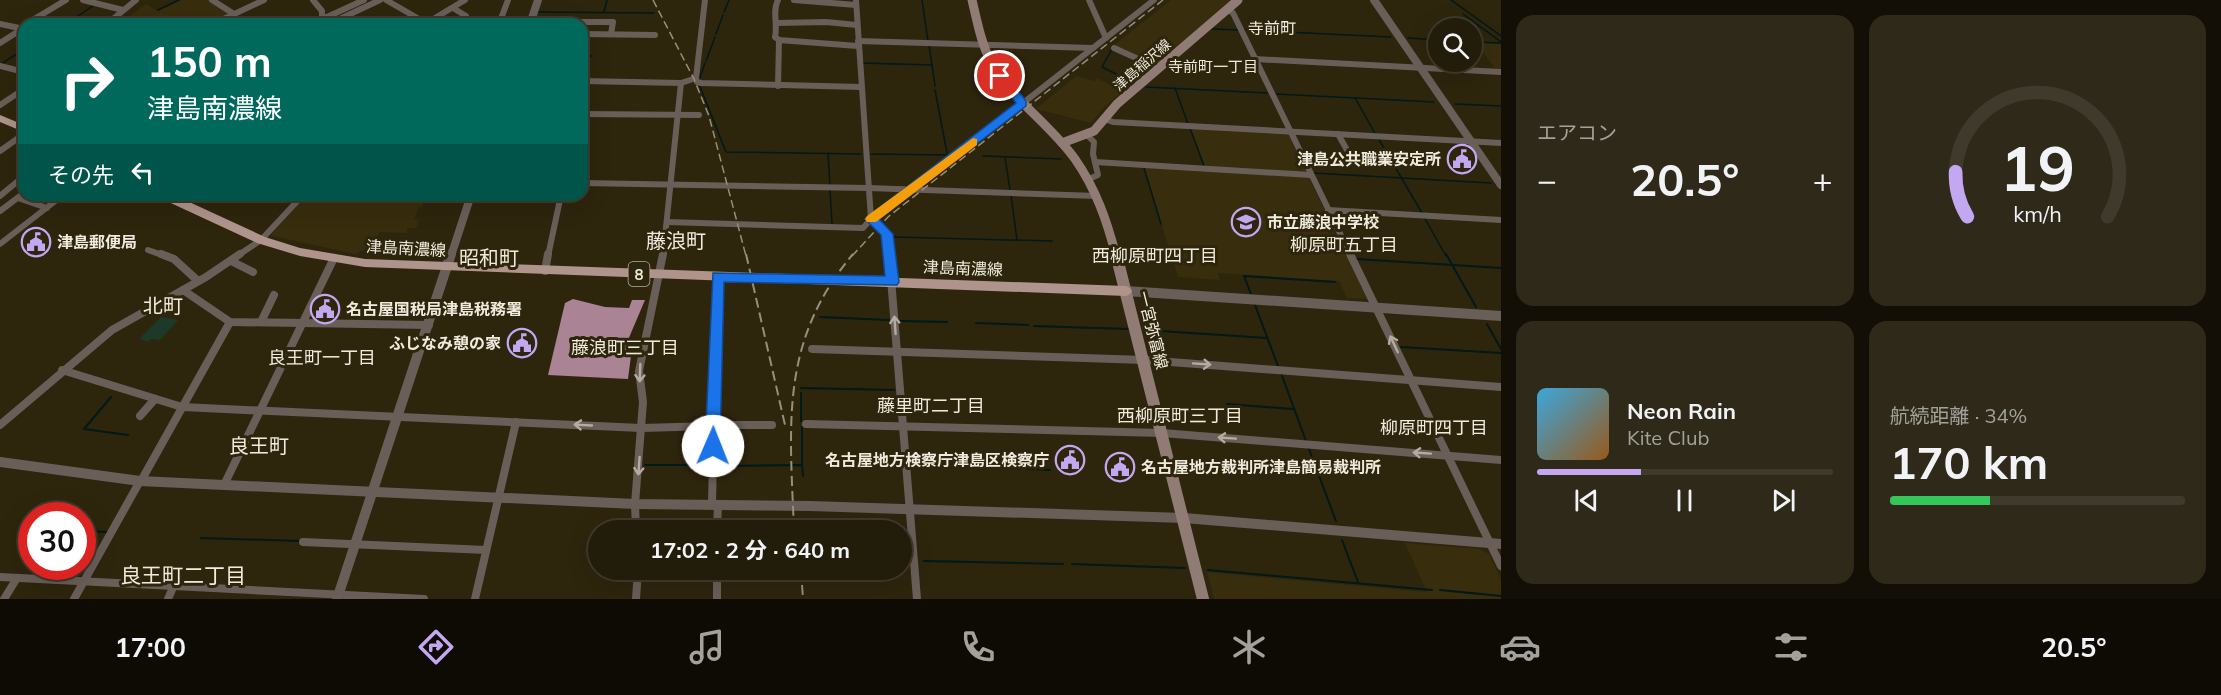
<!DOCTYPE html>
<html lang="ja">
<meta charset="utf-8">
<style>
:root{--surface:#221c0a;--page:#2e2918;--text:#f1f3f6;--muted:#a2a19c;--line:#3f3a2b;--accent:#c4a7f1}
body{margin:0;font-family:Mulish,"Noto Sans JP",sans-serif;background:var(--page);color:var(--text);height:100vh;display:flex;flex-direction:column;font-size:22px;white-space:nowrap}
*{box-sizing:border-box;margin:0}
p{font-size:20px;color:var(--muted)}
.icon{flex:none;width:33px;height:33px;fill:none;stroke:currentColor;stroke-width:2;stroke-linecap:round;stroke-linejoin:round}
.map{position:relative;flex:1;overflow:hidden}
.sheet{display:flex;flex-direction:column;gap:15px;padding:15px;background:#130f06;width:720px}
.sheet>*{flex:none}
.guide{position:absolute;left:18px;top:18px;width:570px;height:183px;border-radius:18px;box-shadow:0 6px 24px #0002,0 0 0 2px var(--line);background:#00695c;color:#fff;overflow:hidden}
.tools{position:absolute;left:1428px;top:18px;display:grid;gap:12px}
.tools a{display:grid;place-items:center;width:54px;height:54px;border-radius:50%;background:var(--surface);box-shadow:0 6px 24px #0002,0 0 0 2px var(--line);font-size:30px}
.speed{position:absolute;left:18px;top:502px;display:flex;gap:12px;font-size:30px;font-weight:700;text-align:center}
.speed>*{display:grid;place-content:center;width:78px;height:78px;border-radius:50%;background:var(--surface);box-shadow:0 6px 24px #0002,0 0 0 2px var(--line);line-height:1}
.speed .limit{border:9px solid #d22;background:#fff;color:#111}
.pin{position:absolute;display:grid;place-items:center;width:51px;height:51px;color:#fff;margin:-26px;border:3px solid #fff;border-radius:50%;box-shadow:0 2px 6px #0007}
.me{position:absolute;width:66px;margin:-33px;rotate:1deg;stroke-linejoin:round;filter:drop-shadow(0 0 4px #0008)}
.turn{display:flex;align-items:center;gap:21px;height:126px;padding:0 30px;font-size:27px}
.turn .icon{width:78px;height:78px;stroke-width:2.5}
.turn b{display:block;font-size:42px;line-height:51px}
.then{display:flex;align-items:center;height:57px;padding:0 30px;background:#0003;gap:12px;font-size:22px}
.big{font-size:45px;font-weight:700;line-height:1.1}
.sheet .widget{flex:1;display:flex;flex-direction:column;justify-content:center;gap:9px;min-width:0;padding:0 21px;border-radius:18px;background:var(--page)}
.sheet .dial{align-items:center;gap:0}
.dial svg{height:156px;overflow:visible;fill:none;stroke:var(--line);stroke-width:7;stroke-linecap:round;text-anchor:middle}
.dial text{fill:var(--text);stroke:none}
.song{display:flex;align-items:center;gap:18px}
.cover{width:72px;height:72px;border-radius:9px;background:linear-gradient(135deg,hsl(200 70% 55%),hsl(30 70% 35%))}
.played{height:6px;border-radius:3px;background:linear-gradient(90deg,var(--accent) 35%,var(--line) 35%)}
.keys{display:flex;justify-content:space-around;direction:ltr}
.heat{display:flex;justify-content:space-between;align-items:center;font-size:33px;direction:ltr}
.charge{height:9px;border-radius:4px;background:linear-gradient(90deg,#34c759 34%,var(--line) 0)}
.sheet .tiles{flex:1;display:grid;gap:15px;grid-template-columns:repeat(2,1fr)}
.trip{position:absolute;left:588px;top:520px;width:324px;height:60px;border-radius:30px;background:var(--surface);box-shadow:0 6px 24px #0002,0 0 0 2px var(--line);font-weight:700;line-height:60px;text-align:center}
.dock{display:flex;height:96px;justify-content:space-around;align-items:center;background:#0e0b04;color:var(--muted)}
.dock .icon{width:42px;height:42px}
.dock .active{color:var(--accent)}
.dock b{font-size:27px;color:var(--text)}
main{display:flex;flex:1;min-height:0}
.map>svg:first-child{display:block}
.built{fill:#382d0d}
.green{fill:#1d3a28}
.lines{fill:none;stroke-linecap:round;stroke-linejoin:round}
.stream-far1{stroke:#001919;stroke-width:1.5}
.stream{stroke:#001919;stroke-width:2}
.building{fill:#aa8394}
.minor-far1{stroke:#6a5e59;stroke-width:6}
.minor{stroke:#6a5e59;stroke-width:8}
.tertiary-far1{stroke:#6a5e59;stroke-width:8}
.tertiary{stroke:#6a5e59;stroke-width:10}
.secondary-far1{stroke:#907c75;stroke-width:9}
.secondary{stroke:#907c75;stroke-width:12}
.primary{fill:#ae948a;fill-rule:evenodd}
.rail-far1{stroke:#968f7c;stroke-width:1.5;stroke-dasharray:8 4;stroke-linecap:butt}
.rail{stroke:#968f7c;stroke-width:2;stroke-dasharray:10 5;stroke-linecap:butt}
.oneway{stroke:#b4aca1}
.route{fill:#1a73e8;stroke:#114b97;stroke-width:1.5}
.slow{fill:#f59e0b}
.labels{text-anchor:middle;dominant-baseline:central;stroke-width:6;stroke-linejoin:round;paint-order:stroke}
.far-street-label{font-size:14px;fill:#f0ebdc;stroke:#2e250d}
.far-neighbourhood-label{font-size:15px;fill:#f0ebdc;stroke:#2e250d}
.shield{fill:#2e250d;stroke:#b6b09e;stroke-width:1.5}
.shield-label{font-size:15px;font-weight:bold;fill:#f0ebdc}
.far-quarter-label{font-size:16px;fill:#f0ebdc;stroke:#2e250d}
.poi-label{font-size:16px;font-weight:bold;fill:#f0ebdc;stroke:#2e250d;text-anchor:start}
.street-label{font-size:16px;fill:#f0ebdc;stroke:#2e250d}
.neighbourhood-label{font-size:18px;fill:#f0ebdc;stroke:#2e250d}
.quarter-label{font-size:20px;fill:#f0ebdc;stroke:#2e250d}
.near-neighbourhood-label{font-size:21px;fill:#f0ebdc;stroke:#2e250d}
</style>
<main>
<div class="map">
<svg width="1501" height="599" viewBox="0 0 1501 599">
<rect width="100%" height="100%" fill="#2e250d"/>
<g class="built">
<path d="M181,0h29l20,14 -21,10h-89l26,-20 11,7z"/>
<path d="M1171,0h60l-77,66 -41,-20z"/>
<path d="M1475,42l26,2v27l-5,-1z"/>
<path d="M1076,76l19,5 1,-3 27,13 -19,16 -13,16 -55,-14z"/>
<path d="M1190,127l98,7 79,165 -20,-1 -8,-17 -121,-8 2,7 -42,-3 -34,-110 63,4z"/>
<path d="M306,195h116l4,2 -4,10h-3l-5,12 5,1 -3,8h-8l-2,5 -26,-1 -9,14 -16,8 -83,-18v-2z"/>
<path d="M1405,543l75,6 9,5 12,25v20h-287l-7,-27 220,20z"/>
</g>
<path class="green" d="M161,317l17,3 -18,20 -9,-1 -2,3 -10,-3z"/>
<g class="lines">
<g class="stream-far1">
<path d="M922,0l6,41"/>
<path d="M1451,0l50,36"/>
<path d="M158,10l21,-10"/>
<path d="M538,12l116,1"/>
<path d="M604,12l3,-12"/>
<path d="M724,12l5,-12"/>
<path d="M1463,14l38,28"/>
<path d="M67,24l27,-19"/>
<path d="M1212,29l26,1"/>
<path d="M1243,30l148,7"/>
<path d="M716,34l7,-19"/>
<path d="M1408,38l30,2"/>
<path d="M1472,42l29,1"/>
<path d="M929,45l6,41"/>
<path d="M1112,49l-10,18 30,15"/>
<path d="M582,56h10"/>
<path d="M706,61l9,-24"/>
<path d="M863,63l69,2"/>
<path d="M0,65l24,-16"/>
<path d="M699,80l6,-17"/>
<path d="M699,84l27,68 135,2"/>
<path d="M1146,87l121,6"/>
<path d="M1175,88l13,36"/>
<path d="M935,90l12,63"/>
<path d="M1276,94l158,8"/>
<path d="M1355,98l21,37"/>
<path d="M1455,104l46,2"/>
<path d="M1190,128l14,38"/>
<path d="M1378,138l44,75"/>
<path d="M828,153l2,33"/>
<path d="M871,154l79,1"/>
<path d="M983,156l78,3"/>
<path d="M1005,157l5,33"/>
<path d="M1144,168l17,56"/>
<path d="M1313,173l178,10"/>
<path d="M830,189l2,35"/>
<path d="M1011,195l6,45"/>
<path d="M1424,217l22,39"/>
<path d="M893,237l159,4"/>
</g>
<g class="stream">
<path d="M1446,254l30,53"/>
<path d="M1356,259l145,9"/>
<path d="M1251,294l-7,-18 91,6"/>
<path d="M1255,305l23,61"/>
<path d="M820,317l69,3"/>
<path d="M901,321l46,1"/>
<path d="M976,323l52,2"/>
<path d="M1487,324l14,25"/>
<path d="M1034,326l94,3"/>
<path d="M1145,330l122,8"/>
<path d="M1401,347l100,6"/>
<path d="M1281,373l25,68"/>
<path d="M801,388l93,2"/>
<path d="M801,393v28"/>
<path d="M111,397l-27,32 44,6"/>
<path d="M1227,404l66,5"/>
<path d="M802,427v38"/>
<path d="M1309,449l27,72"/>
<path d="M645,465h60"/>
<path d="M913,465l54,2"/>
<path d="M721,466l81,-1 1,11"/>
<path d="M1009,468l41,2"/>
<path d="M82,536l4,-5 22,1"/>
<path d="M201,538l99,3"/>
<path d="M1342,540l16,42"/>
<path d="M924,561l139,3"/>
<path d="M1072,564l113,4"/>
<path d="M1208,570l224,20"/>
<path d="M59,575l5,-8"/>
<path d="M1440,590l61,6"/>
</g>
</g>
<path class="building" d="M573,299l32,8 24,1 3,-8h13l-17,40h5l-5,39 -80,-4 17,-72z"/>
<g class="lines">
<g class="minor-far1">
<path d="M83,0l40,10"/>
<path d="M212,0l22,14"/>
<path d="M313,0l9,11v8"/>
<path d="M386,0l40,23"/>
<path d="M778,0c-6,12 0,24 -3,37l4,3 -1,46"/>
<path d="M794,0l62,5"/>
<path d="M856,0l15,219 16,15 2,22"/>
<path d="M1089,0l17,38"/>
<path d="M453,8l13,8 -4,8"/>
<path d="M1227,9l6,4 118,243"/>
<path d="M777,23l49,-1 31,3"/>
<path d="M0,24l24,5"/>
<path d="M26,24l40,-24"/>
<path d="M107,24l29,-24"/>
<path d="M213,24l51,-24"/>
<path d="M300,24l27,-7 37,-17"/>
<path d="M329,24l51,-24"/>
<path d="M425,24l40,-24"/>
<path d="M499,24l9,-24"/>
<path d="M566,24l1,-2h46l-2,12"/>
<path d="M582,34l73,1"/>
<path d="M779,40l79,6"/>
<path d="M858,41l235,7"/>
<path d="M0,43l22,-14"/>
<path d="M1114,48l44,20"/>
<path d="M1255,59l246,13"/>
<path d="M0,66l24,6"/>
<path d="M696,78l1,4 4,1 160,4"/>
<path d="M696,78l9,-78"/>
<path d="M582,81l99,2 15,-5"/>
<path d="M0,105l24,-16"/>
<path d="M582,114l117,1"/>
<path d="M1104,119l9,3 388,21"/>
<path d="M1087,135l7,7 -1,12 5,21 -9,4"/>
<path d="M0,151l24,-17"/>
<path d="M1303,157l49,2 -14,-25"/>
<path d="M1095,162l216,13"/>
<path d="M582,183l286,5 229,8"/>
<path d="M0,196l24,-20"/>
<path d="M18,198l29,10"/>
<path d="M1328,210l173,10"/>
<path d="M0,211l24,-18"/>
<path d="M667,222l196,6 8,-9 81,-60 202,-159"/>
<path d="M0,244l63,-49"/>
<path d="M148,250l17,6"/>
<path d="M237,256l24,-16 42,-45"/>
<path d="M548,256l13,-61"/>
<path d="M663,256l18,-173"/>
</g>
<g class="minor">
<path d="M161,254l13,5 24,22"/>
<path d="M889,254l28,345"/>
<path d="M1350,254l151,312"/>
<path d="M231,261l22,11"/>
<path d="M545,271l3,-17"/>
<path d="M183,290l47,32 199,3"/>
<path d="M261,322l13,-27"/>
<path d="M812,349l332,11 357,27"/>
<path d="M62,370l120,37 459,21 72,-2"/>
<path d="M140,416l15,-17"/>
<path d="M806,424l356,9 339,27"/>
<path d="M0,425l112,-95 94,-53 34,-23"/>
<path d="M713,425h59"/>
<path d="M141,481l89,-159"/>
<path d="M224,485l110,-227"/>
<path d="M712,504l5,-228"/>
<path d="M636,531l-1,-27 8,-102 -4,-31 24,-117"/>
<path d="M717,531l1,-27"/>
<path d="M303,542l183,8"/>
<path d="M717,570v29"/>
<path d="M0,577l424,22"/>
<path d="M4,599l13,-21"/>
<path d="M74,599l66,-118"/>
<path d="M168,599l6,-14"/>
<path d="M475,599l41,-177"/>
<path d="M636,599l2,-29"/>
</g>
<g class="tertiary-far1">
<path d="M1374,0l127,185"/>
<path d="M530,24l8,-24"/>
<path d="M451,256l20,-61"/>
</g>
<g class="tertiary">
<path d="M1126,291l375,25"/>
<path d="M0,462l140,19 495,23 175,2 374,12 317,26"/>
<path d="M337,599l114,-345"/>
</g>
<g class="secondary-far1">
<path d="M972,0c5,21 9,43 19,62 21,38 59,62 84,97 21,30 32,62 41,97"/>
<path d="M1062,143l32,-12 23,-27 121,-104"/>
</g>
<path class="secondary" d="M1116,254l87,345"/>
<g class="primary">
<path d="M0,115l24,10v7l-24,-10z"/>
<path d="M159,195h15l91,42 35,11 65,11 761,27 4,2 2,3 -2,3 -4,2 -761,-29 -65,-11 -43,-13 -97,-45z"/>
</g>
<g class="rail-far1">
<path d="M653,0l41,79 15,37 37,140"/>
<path d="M852,256l36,-39 275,-217"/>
</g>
<g class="rail">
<path d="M746,254l39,171"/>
<path d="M794,531c-4,-106 -15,-189 59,-277"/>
<path d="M801,570l2,29"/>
</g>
</g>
<defs><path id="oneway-shaft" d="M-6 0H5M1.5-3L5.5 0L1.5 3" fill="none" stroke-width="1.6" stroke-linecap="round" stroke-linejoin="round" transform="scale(1.5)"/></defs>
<g class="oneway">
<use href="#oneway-shaft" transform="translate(895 325) rotate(-94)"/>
<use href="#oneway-shaft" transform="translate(1394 344) rotate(-115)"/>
<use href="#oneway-shaft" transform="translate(1202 364) rotate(4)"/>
<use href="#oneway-shaft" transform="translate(640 373) rotate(92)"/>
<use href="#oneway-shaft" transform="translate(583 425) rotate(-177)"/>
<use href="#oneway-shaft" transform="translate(1227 438) rotate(-176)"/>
<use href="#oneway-shaft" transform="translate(1422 453) rotate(-176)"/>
<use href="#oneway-shaft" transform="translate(639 466) rotate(94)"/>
</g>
<path class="route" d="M1000,72l4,1 22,28v5l-147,113 14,15 6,48 -2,3 -173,-3 -4,164 -2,5 -5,2 -6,-2 -2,-5 8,-173 172,3 -4,-41 -16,-16 151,-116 -21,-27z"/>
<path class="slow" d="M973,138l4,1v6l-101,77h-9l-2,-3 2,-3z"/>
<defs>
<g id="civic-ring" transform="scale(1.5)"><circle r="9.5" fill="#2e250d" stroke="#c4a7f1" stroke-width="1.5"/><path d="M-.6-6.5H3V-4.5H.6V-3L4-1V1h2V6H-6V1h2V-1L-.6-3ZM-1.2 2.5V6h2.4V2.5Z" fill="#c4a7f1"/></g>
<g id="school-ring" transform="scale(1.5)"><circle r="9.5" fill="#2e250d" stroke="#c4a7f1" stroke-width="1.5"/><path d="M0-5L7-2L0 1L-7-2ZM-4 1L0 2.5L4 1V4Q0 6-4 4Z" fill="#c4a7f1"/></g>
</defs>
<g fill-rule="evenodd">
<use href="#civic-ring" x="1462" y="159"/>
<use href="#school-ring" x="1246" y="222"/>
<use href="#civic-ring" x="36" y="242"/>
<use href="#civic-ring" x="325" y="309"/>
<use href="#civic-ring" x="522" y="343"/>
<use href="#civic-ring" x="1070" y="460"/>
<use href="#civic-ring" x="1120" y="467"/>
</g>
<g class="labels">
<g class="far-street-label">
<text transform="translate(1142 65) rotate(-41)">津島稲沢線</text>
</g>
<g class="far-neighbourhood-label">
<text x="1213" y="66">寺前町一丁目</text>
</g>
<rect class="shield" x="628.5" y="262" width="21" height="24" rx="4.5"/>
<g class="shield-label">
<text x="639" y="274">8</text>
</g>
<g class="far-quarter-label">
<text x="1272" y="28">寺前町</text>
</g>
<g class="poi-label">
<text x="1441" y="159" text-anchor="end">津島公共職業安定所</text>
<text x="1267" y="222">市立藤浪中学校</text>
<text x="57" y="242">津島郵便局</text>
<text x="346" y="309">名古屋国税局津島税務署</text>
<text x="501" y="343" text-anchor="end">ふじなみ憩の家</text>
<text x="1049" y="460" text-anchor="end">名古屋地方検察庁津島区検察庁</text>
<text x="1141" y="467">名古屋地方裁判所津島簡易裁判所</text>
</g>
<g class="street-label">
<text transform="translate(406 248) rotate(3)">津島南濃線</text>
<text transform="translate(963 268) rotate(2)">津島南濃線</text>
<text transform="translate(1153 330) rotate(76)">一宮弥富線</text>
</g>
<g class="neighbourhood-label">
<text x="1344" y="244">柳原町五丁目</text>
<text x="1155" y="255">西柳原町四丁目</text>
<text x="625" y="347">藤浪町三丁目</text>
<text x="322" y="357">良王町一丁目</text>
<text x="931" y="405">藤里町二丁目</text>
<text x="1180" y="415">西柳原町三丁目</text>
<text x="1434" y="427">柳原町四丁目</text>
</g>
<g class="quarter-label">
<text x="676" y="240">藤浪町</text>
<text x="489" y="257">昭和町</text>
<text x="163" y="305">北町</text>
<text x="259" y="445">良王町</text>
</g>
<g class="near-neighbourhood-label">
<text x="183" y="575">良王町二丁目</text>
</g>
</g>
</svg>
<div class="tools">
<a><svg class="icon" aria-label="search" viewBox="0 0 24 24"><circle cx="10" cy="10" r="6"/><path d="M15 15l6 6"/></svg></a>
</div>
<div class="speed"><div class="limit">30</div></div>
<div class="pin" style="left:1000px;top:76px;background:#d93025"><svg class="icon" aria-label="arrive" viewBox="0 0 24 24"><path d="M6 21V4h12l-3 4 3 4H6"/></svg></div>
<svg class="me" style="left:713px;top:446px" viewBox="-20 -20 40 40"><circle r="19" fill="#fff"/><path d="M0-13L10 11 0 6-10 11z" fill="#1a73e8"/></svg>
<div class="trip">17:02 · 2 分 · 640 m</div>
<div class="guide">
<div class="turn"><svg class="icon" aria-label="right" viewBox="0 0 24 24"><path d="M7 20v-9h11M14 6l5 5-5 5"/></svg><div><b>150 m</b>津島南濃線</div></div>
<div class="then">その先<svg class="icon" aria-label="left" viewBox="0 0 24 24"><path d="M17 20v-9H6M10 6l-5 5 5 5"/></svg></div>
</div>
</div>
<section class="sheet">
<div class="tiles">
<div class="widget"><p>エアコン</p>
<div class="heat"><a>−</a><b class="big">20.5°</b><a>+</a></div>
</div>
<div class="widget dial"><svg viewBox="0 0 100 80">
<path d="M14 69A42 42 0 1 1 86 69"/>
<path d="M14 69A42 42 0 0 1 8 46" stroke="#c4a7f1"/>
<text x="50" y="56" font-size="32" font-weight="700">19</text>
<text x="50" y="72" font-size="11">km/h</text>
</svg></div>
<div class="widget">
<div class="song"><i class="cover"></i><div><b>Neon Rain</b><p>Kite Club</p></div></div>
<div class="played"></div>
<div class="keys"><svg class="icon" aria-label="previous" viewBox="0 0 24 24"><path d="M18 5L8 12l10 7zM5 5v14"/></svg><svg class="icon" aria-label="pause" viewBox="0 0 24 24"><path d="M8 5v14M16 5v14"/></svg><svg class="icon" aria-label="next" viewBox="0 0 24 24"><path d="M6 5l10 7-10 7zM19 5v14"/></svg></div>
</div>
<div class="widget"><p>航続距離 · 34%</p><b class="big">170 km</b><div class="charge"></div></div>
</div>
</section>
</main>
<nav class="dock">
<b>17:00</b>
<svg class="icon active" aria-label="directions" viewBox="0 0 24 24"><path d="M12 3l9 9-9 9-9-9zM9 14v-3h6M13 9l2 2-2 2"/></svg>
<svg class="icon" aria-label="music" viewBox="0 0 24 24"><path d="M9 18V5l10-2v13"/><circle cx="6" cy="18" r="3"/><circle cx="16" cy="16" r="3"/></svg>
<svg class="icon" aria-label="phone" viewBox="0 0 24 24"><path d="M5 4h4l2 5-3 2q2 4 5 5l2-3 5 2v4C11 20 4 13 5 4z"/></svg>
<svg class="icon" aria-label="climate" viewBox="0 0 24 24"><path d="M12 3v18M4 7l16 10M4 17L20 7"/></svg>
<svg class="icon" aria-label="car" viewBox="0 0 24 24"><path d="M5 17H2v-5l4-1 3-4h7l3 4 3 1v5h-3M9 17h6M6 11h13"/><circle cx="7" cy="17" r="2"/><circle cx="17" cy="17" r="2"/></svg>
<svg class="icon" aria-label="filters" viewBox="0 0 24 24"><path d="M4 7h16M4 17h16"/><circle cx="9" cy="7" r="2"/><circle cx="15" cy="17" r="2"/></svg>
<b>20.5°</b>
</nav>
